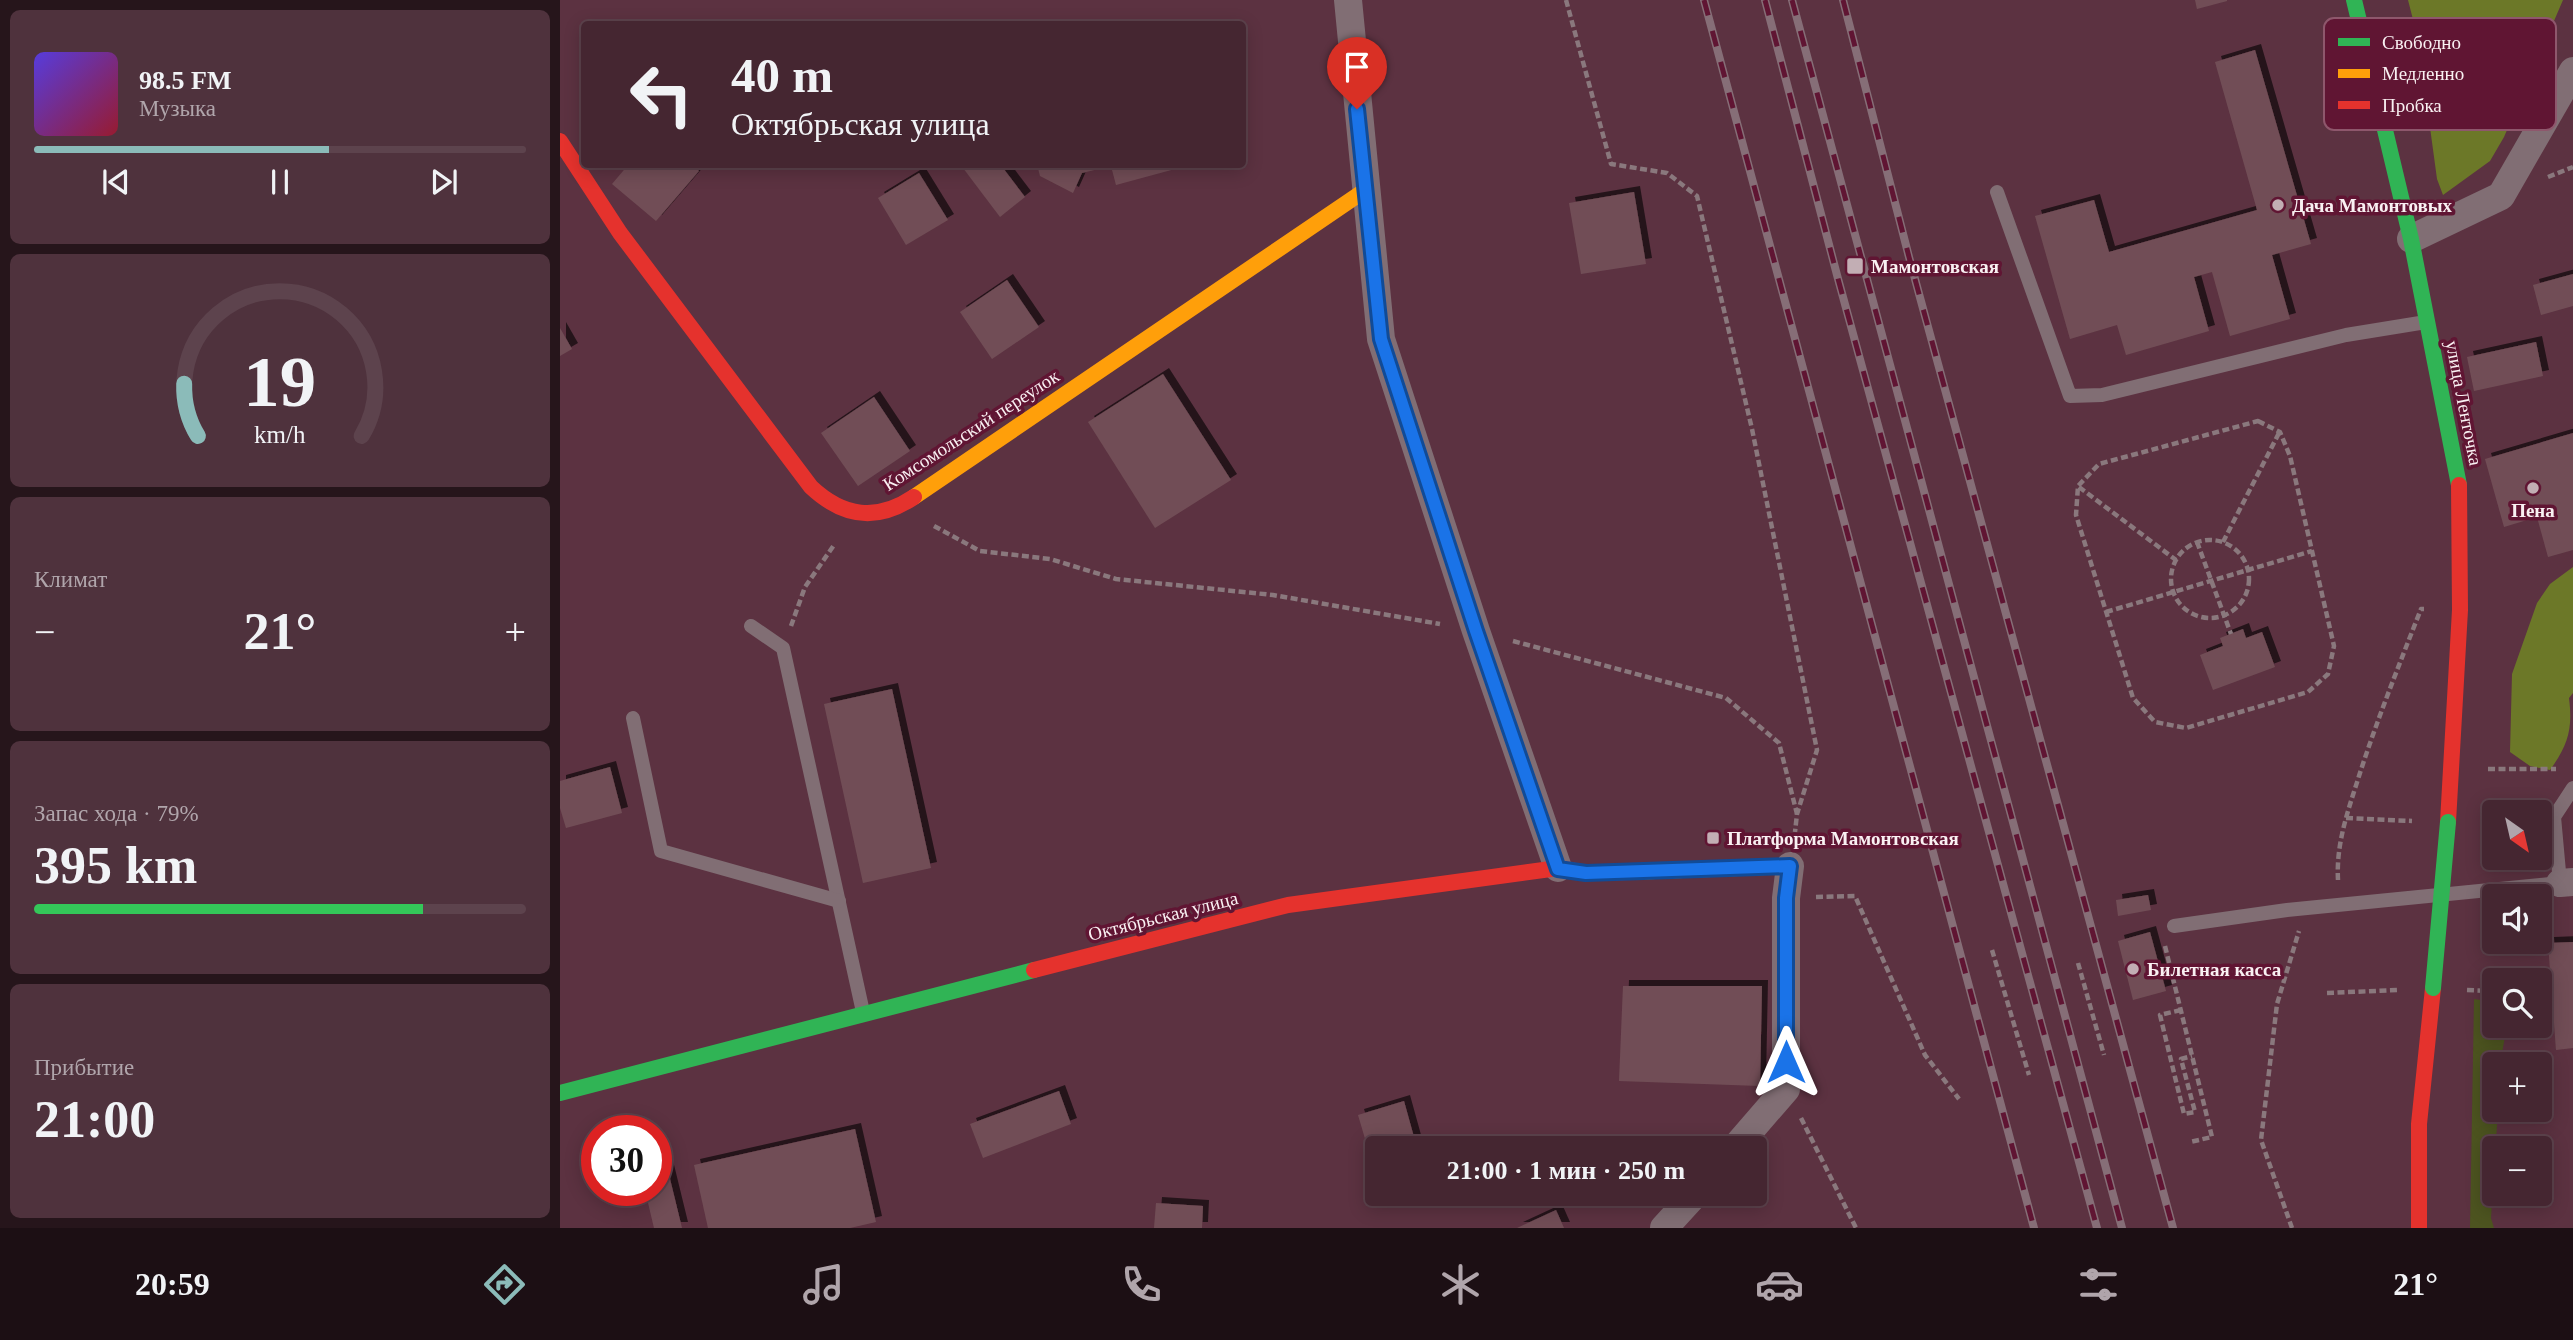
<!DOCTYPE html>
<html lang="ru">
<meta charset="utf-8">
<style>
:root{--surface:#452631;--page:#4f323d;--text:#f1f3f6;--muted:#b0a5ab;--line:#5d434d;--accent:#8bbbb9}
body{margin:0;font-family:Georgia,serif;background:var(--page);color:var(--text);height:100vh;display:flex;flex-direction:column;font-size:26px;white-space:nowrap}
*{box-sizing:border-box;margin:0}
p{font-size:23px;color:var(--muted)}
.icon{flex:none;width:38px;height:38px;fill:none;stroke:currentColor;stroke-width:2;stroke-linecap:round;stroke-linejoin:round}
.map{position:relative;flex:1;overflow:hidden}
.sheet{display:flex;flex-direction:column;gap:10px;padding:10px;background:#26151b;width:560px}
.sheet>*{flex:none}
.banner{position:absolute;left:21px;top:21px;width:665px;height:147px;border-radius:7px;box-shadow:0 4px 18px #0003,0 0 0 2px var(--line);background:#452631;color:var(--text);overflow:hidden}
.needle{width:46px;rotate:146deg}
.buttons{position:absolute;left:1922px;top:800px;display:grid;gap:14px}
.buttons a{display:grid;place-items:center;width:70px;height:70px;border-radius:7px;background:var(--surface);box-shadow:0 4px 18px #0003,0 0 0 2px var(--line);font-size:35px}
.speed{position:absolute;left:21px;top:1115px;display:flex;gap:14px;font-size:35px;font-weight:700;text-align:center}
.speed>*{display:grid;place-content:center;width:91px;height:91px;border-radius:50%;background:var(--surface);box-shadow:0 4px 18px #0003,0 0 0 2px var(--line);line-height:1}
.speed .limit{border:10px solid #d22;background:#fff;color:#111}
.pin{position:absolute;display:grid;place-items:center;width:60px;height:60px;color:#fff;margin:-72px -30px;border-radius:50% 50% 50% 0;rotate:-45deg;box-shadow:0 0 7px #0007}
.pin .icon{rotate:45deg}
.me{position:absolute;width:77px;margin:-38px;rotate:0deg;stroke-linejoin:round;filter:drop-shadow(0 0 5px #0008)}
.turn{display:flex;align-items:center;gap:24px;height:147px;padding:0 35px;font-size:32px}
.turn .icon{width:91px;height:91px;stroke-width:2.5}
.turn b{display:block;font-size:49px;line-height:60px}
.big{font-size:52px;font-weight:800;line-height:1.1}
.sheet .card{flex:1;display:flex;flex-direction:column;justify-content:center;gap:10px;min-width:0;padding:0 24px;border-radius:10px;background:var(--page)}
.sheet .dial{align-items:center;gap:0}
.dial svg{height:182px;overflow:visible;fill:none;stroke:var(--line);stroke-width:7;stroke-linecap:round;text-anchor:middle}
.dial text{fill:var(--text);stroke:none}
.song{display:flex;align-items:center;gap:21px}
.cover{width:84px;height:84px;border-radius:10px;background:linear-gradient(135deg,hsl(250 70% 55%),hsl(350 70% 35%))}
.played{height:7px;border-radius:4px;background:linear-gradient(90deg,var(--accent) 60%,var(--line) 60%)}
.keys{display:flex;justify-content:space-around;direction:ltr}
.heat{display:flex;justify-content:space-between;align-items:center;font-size:38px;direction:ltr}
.charge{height:10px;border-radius:5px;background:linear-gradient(90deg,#34c759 79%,var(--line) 0)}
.trip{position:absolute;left:805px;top:1136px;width:402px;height:70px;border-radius:7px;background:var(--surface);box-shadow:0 4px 18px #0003,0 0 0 2px var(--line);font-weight:800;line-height:70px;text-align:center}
.dock{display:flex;height:112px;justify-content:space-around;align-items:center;background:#1c0f14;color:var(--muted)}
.dock .icon{width:49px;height:49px}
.dock .selected{color:var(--accent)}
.dock b{font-size:32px;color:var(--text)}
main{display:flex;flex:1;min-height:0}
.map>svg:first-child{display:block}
.green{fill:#4d5420}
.forest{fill:#6c7828}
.building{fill:#714e56;filter:url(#shadow)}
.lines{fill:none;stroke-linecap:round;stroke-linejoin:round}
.path{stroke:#8a787d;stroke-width:4.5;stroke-dasharray:7 3.5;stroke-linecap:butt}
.lane{stroke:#816e74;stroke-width:14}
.street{stroke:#816e74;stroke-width:28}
.fast{stroke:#30b455;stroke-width:16}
.slow{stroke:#ff9f0a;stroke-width:16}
.jam{stroke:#e5322d;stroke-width:16}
.rail-casing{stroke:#866e77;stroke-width:8}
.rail{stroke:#601533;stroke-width:5;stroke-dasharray:16;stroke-linecap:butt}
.fast-bridge{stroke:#30b455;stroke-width:16}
.route-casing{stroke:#114b97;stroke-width:18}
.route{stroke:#1a73e8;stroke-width:12}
.poi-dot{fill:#c2aeb4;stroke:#601533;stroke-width:2.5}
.labels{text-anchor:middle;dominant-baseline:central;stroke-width:7;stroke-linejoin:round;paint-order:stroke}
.poi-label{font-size:19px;font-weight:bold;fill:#f9f0f2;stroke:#601533;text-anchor:start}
.street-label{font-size:19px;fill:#f9f0f2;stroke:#601533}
.key{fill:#601533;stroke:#8e576c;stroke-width:2}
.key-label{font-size:19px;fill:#f9f0f2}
</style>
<main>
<section class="sheet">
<div class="card">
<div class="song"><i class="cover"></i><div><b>98.5 FM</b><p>Музыка</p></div></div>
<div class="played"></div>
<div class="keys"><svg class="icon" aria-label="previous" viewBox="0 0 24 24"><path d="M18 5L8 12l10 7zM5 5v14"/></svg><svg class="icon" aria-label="pause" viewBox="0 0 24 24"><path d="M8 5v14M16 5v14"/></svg><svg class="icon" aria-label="next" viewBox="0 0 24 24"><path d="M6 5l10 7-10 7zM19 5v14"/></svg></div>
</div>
<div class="card dial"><svg viewBox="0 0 100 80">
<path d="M14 69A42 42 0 1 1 86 69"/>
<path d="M14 69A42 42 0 0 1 8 46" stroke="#8bbbb9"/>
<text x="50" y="56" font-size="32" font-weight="700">19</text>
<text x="50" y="72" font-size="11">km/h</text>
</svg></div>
<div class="card"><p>Климат</p>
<div class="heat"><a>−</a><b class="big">21°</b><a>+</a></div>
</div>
<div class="card"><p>Запас хода · 79%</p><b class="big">395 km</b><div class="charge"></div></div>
<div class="card"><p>Прибытие</p><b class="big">21:00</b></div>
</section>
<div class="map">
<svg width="2013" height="1228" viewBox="0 0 2013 1228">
<defs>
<filter id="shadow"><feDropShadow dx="6" dy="-6" stdDeviation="0" flood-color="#0009"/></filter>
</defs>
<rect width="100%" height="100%" fill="#5c3241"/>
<path class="green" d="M1914,999l20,3v24h13l-7,38h-6v46h4l-7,108 3,10h-24z"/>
<g class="forest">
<path d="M1848,0h155l-59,137 -14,24 -47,34 -6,-16 -19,-140z"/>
<path d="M2013,567v126l-4,5c4,31 -1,47 -19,72l-20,-4 -20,-14 2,-78 25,-71 13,-19z"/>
</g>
<g class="building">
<path d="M1635,0h32v1l-30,8z"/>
<path d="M1695,50l56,194 -39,11 18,64 -60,17 -18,-64 -18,5 15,54 -83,24 -9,-30 -47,14 -35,-123 59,-16 15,52 148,-42 -42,-148z"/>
<path d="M69,164h63l7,7 -43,50 -44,-37z"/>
<path d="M400,164h40l25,33 -25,20z"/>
<path d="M477,164h137l1,5 -59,16 -5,-19 -29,7 -9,20 -33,-17z"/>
<path d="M359,173l29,47 -42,25 -28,-47z"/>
<path d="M1074,192l12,72 -65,10 -12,-71z"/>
<path d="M2013,274v32l-32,9 -8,-30z"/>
<path d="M447,280l32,47 -47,32 -32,-47z"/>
<path d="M0,328l12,21 -12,7z"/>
<path d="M1976,342l7,34 -69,15 -7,-34z"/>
<path d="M603,374l68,106 -76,48 -67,-106z"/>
<path d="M314,397l36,54 -52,35 -37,-53z"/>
<path d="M2013,433v117l-25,7 -11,-40 -33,10 -19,-68z"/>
<path d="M1683,629l3,9 16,-6 13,35 -62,23 -13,-35 23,-9 -3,-8z"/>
<path d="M332,689l39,179 -68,15 -39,-179z"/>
<path d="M50,767l12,46 -56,15 -6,-20v-27z"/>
<path d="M1588,895l3,15 -33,6 -2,-16z"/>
<path d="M1590,932l16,59 -33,9 -15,-59z"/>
<path d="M2013,942v106l-17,2 -8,-107z"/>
<path d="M1063,986h139l-2,100 -141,-5z"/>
<path d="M499,1091l12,33 -88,34 -13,-34z"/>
<path d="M844,1101l13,47h-40v31l-19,-64z"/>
<path d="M295,1129l21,93 -26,6h-142l-14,-63z"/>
<path d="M101,1142l21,86h-28l-9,-38h11v-47z"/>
<path d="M596,1203l47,3 -1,22h-48z"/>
<path d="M996,1210l8,18h-47z"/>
</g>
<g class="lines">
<g class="path">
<path d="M1006,0l45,164 56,9 30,23 55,233 65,321 -20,64 -2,18"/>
<path d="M1988,177l25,-10"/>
<path d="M1698,421l22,11 10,24 44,190 -6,28 -20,18 -122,36 -31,-6 -22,-24 -57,-183 2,-29 21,-22z"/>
<path d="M1519,487l97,73"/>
<path d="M374,526l46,25 70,8 66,20 157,16 167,29"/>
<circle cx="1650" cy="579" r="39"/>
<path d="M1637,542l34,92"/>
<path d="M1663,542l56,-109"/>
<path d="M1546,612l206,-61"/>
<path d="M231,626l14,-39 29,-42"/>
<path d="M953,641l213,57 53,45 18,71"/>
<path d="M1928,769h68"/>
<path d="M1786,818l66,3"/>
<path d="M1778,880c-2,-37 10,-69 21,-104 18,-56 40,-111 62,-167h3"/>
<path d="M1256,897l39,-1 70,159 34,44"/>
<path d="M1605,946l47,191 -22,5"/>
<path d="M1432,950l37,125"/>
<path d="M1518,963l26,92"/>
<path d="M1907,990l27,1"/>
<path d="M1767,993l71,-3"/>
<path d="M1621,1010l-21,5 24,99 11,-2 -14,-53 11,-3"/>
<path d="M1241,1118l55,110"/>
<path d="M1732,1228l-31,-88 16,-136 22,-73"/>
</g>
<g class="lane">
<path d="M1437,192l73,204 32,-1 244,-60 80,-13"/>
<path d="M191,626l32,22 80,364"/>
<path d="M73,718l28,133 178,50"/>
<path d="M1614,926l113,-16 273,-27 -6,-66 19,-29"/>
</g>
<g class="street">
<path d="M788,0l33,339 95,292 82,237"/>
<path d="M1851,239l90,-43 72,-125"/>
<path d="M2000,883l13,-1"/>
<path d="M1175,1148l51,-59v-191l4,-32"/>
<path d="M1104,1228l31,-34"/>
</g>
<g class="fast">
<path d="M1794,0l57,239 48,246"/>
<path d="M0,1093l474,-123"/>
</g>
<g class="slow">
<path d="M354,497l450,-306"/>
<path d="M1068,872l162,-6"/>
</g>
<g class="jam">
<path d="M0,141l60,92 191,254c32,30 66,35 103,10"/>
<path d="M1888,822l12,-212 -1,-125"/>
<path d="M474,970l254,-65 270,-37 28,5 42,-1"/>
<path d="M1859,1228v-104l14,-136"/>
</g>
<g class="rail-casing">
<g id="rail">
<path d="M1144,0l330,1228"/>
<path d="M1205,0l72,275 260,953"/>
<path d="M1232,0l330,1228"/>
<path d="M1283,0l66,257 264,971"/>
</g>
</g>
<use href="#rail" class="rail"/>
<path class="fast-bridge" d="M1873,988l15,-166"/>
</g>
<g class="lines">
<g class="route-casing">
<path id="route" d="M797,109l24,230 95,292 82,238 28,4 204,-7 -4,32v164"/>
</g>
<use href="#route" class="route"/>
</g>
<g class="poi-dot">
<circle cx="1718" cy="205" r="7"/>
<rect x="1286" y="257" width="18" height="18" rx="3.5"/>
<circle cx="1973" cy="488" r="7"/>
<rect x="1146" y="831" width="14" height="14" rx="3.5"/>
<circle cx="1573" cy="969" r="7"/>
</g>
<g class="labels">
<g class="poi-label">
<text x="1732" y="205">Дача Мамонтовых</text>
<text x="1311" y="266">Мамонтовская</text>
<text x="1973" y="510" text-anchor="middle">Пена</text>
<text x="1167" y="838">Платформа Мамонтовская</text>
<text x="1587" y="969">Билетная касса</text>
</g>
<g class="street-label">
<text transform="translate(1904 403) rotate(79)">улица Ленточка</text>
<text transform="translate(411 430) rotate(-33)">Комсомольский переулок</text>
<text transform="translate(603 916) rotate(-14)">Октябрьская улица</text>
</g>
</g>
<rect x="1764" y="18" width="232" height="112" rx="10" class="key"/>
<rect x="1778" y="38" width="32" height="8" fill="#30b455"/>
<rect x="1778" y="69" width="32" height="9" fill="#ff9f0a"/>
<rect x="1778" y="101" width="32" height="8" fill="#e5322d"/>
<g class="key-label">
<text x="1822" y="49">Свободно</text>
<text x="1822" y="80">Медленно</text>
<text x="1822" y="112">Пробка</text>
</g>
</svg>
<div class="buttons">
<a><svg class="needle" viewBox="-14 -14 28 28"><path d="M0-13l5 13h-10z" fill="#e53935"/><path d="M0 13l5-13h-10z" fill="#b0a5ab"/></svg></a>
<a><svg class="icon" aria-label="sound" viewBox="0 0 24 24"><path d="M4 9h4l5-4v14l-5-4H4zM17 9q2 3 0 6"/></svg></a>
<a><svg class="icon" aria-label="search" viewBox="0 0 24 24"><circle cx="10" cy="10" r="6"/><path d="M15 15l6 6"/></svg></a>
<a>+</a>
<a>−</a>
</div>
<div class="speed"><div class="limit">30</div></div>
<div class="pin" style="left:797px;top:109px;background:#d93025"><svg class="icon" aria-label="arrive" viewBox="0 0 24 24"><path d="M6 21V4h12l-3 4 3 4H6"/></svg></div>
<svg class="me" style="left:1226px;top:1062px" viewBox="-20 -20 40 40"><path d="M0-17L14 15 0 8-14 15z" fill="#1a73e8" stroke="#fff" stroke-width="4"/></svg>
<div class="trip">21:00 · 1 мин · 250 m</div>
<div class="banner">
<div class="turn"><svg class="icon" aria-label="left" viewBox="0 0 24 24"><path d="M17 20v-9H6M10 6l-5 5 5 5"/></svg><div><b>40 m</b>Октябрьская улица</div></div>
</div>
</div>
</main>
<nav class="dock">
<b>20:59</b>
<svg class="icon selected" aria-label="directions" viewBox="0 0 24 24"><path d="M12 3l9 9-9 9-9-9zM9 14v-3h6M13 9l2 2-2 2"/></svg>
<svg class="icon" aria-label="music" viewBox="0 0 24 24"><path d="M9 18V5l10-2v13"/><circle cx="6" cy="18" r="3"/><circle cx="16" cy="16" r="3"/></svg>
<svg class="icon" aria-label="phone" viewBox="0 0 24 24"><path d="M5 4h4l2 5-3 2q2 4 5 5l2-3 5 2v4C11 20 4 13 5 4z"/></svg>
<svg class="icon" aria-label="climate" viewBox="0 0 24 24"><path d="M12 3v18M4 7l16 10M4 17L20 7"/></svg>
<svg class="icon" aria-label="car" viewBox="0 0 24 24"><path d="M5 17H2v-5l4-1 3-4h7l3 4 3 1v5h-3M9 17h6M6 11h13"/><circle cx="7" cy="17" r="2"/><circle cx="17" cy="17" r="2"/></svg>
<svg class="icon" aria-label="filters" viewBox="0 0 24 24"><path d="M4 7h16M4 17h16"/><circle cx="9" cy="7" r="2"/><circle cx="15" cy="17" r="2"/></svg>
<b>21°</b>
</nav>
